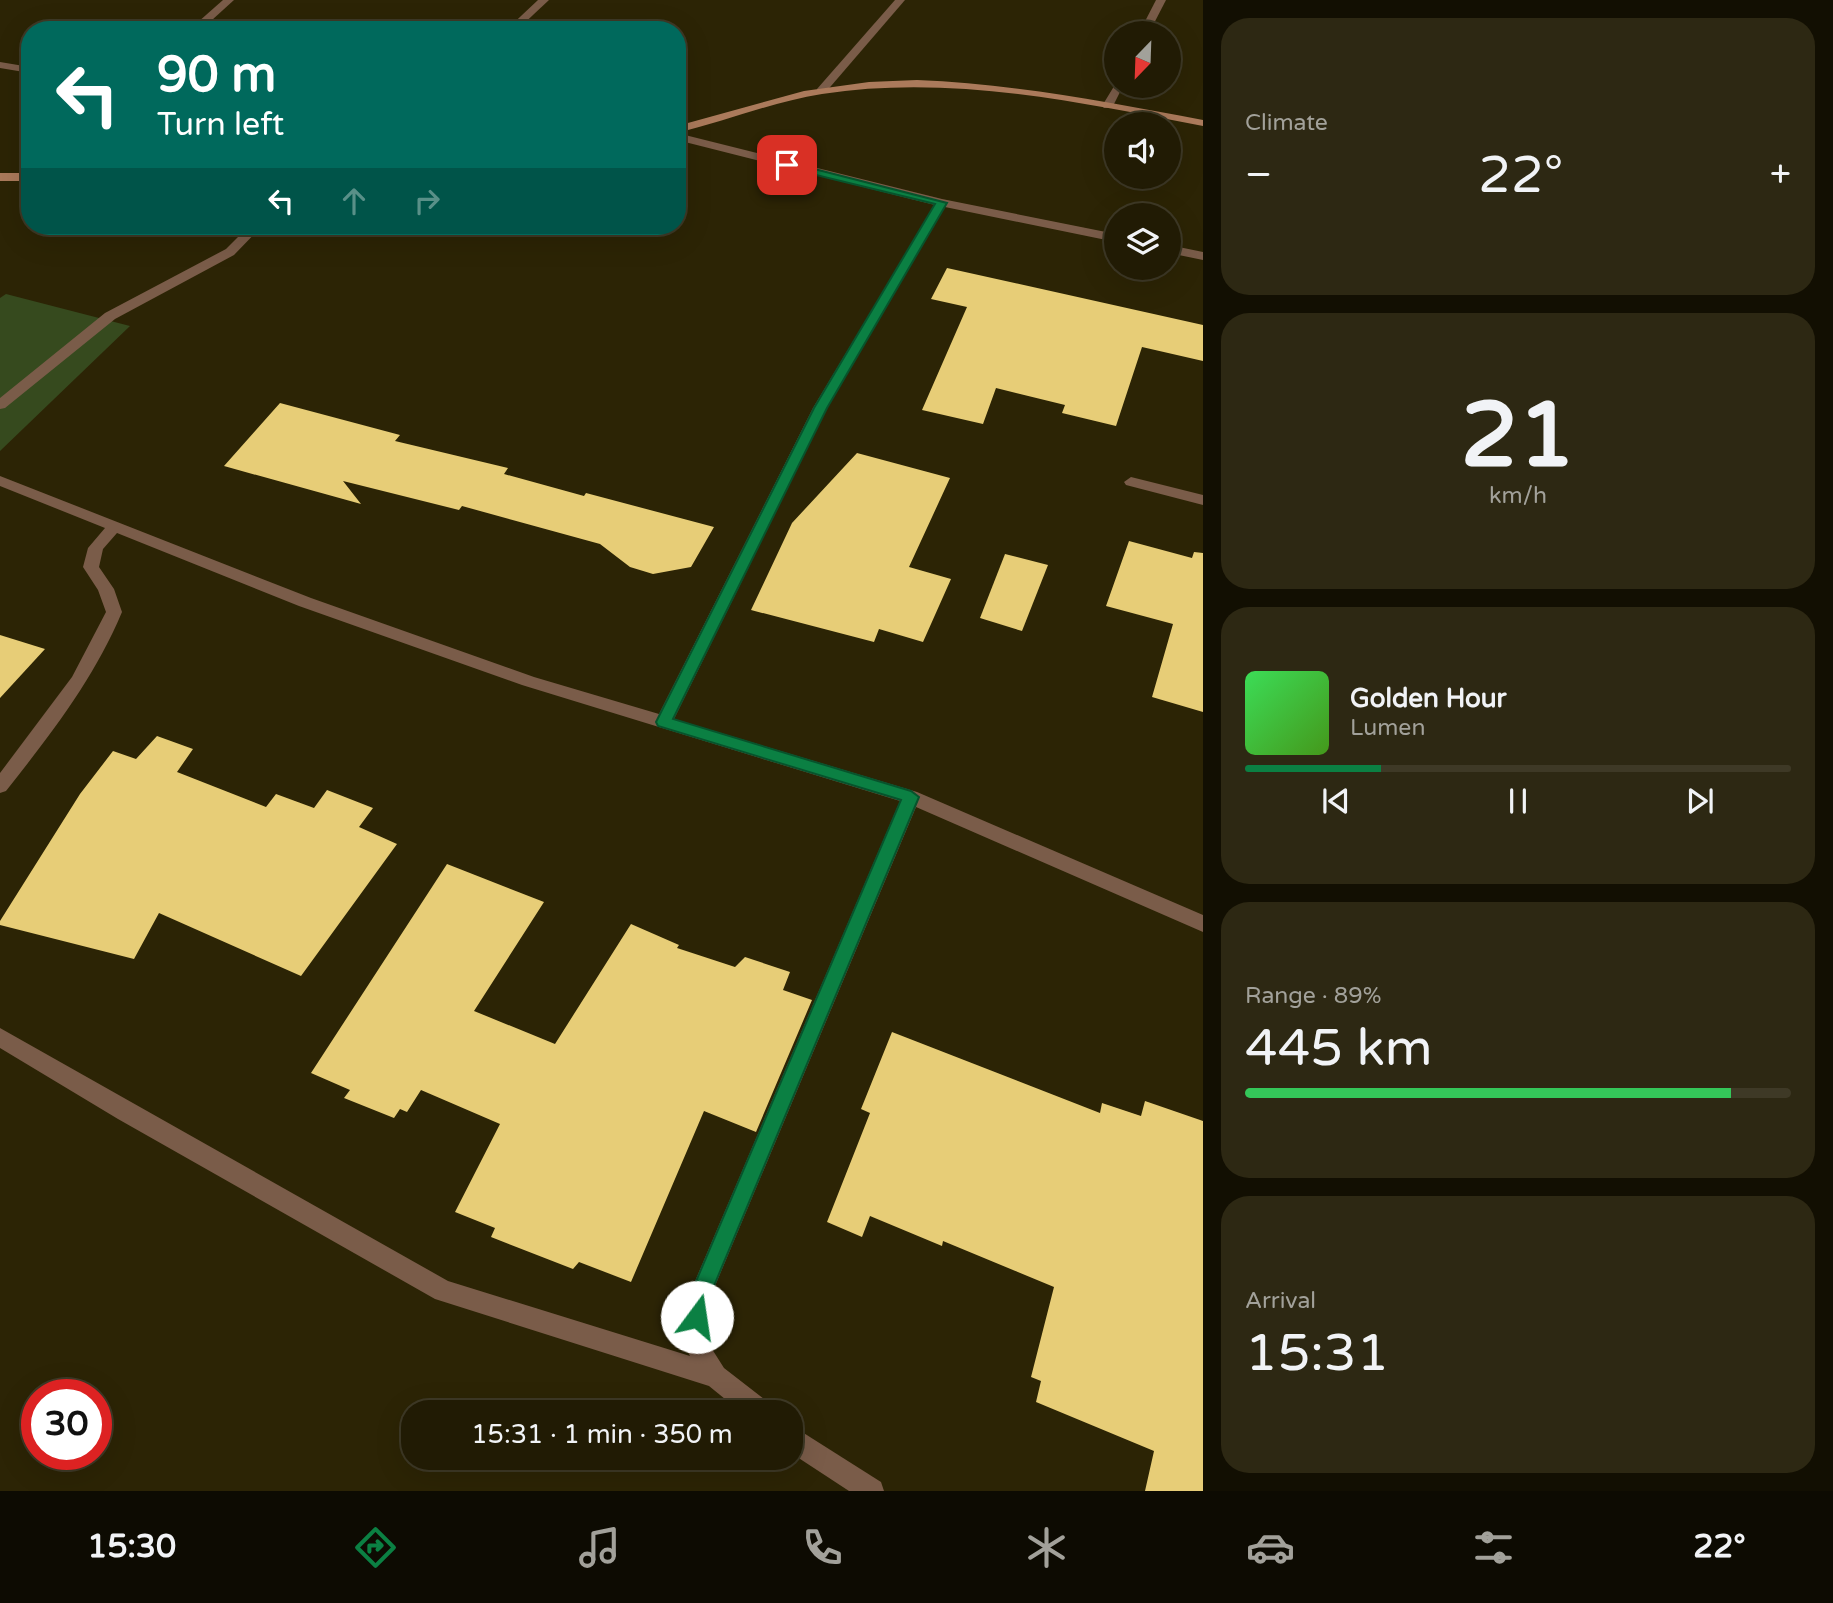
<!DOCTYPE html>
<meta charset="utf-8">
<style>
:root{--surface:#211b04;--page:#2d2813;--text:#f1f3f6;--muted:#a2a19a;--line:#3e3926;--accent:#0b8043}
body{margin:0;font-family:"Varela Round",sans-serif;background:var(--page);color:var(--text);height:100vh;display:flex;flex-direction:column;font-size:26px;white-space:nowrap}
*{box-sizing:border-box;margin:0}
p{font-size:23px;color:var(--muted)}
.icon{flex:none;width:38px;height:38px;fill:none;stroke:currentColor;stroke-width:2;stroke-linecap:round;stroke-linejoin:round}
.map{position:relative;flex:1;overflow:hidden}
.sheet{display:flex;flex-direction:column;gap:18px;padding:18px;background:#120f02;width:630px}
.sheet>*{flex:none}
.hud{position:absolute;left:21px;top:21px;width:665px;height:214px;border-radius:28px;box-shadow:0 7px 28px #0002,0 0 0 2px var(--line);background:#00695c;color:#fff;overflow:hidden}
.needle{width:46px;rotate:203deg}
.fabs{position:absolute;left:1104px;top:21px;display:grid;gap:14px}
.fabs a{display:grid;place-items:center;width:77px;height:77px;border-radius:50%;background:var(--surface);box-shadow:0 7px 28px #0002,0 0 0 2px var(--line);font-size:35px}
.speed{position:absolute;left:21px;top:1379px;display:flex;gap:14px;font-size:35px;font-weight:700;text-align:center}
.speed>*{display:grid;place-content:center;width:91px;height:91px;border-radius:50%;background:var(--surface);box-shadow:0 7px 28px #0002,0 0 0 2px var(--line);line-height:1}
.speed .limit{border:10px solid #d22;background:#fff;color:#111}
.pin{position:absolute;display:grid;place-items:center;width:60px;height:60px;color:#fff;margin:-30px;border-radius:14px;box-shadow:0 4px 10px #0006}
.me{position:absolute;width:77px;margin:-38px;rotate:14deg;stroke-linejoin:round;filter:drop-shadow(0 0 5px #0008)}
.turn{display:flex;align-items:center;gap:24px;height:147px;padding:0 21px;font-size:32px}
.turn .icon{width:91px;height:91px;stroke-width:2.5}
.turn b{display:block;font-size:49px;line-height:60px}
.lanes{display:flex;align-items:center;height:66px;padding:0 21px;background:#0003;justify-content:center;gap:35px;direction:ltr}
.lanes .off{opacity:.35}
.big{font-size:52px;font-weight:600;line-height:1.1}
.sheet .tile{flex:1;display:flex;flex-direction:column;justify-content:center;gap:10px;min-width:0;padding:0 24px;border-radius:28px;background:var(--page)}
.sheet .dial{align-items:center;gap:0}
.dial b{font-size:91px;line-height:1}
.song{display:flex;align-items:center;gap:21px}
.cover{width:84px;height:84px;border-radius:10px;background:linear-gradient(135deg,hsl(130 70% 55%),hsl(100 70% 35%))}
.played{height:7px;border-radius:4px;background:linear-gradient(90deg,var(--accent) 25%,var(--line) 25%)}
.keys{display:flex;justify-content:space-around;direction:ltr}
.heat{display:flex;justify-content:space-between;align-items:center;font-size:38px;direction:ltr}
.charge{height:10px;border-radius:5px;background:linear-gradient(90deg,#34c759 89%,var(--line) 0)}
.trip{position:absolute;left:401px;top:1400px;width:402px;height:70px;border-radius:28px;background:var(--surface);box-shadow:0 7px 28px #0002,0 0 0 2px var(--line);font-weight:600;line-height:70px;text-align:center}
.tabs{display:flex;height:112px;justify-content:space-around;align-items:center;background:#0d0b02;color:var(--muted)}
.tabs .icon{width:49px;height:49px}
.tabs .selected{color:var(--accent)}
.tabs b{font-size:32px;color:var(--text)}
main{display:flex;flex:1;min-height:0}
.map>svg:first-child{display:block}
.green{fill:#364a1e}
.building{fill:#e7cd77}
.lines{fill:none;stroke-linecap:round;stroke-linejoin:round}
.street{fill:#7a5c49;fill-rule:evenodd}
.secondary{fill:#ab7a5b;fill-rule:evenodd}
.route{fill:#0b8043;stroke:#07532c;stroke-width:2}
</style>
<main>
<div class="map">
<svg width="1203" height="1491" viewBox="0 0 1203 1491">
<rect width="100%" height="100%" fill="#2c2405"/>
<path class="green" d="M6,294l124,32 -130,125v-153z"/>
<g class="building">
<path d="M947,268l256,57v36l-61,-14 -26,79 -54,-13 3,-8 -69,-17 -13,36 -61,-14 45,-103 -36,-8z"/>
<path d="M280,403l120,32 -5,6 113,27 -4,6 80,22 2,-3 128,34 -23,40 -38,7 -23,-7 -30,-23 -138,-38 -3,4 -116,-29 18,23 -137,-38z"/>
<path d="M857,453l93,25 -41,89 42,12 -28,63 -44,-13 -5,13 -123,-32 41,-87z"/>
<path d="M1129,541l63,17 2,-6 9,1v159l-51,-15 21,-73 -67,-18z"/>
<path d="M1005,554l43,11 -26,66 -42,-13z"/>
<path d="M0,635l45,14 -45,49z"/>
<path d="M157,736l36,13 -16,23 89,35 10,-13 38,14 13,-18 46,18 -14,19 38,17 -96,132 -142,-63 -25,46 -134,-34v-4l80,-127 33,-43 23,8z"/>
<path d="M447,864l97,38 -70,109 81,33 76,-120 48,21 -2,3 58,19 10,-10 45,15 -7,18 29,10 -56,132 -52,-21 -73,171 -52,-20 -6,7 -82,-32 4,-9 -40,-16 45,-88 -79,-34 -14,22 -7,-3 -6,9 -50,-20 6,-8 -39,-17z"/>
<path d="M892,1032l208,81 2,-10 39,13 4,-15 58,20v370h-58l9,-40 -118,-49 5,-21 -10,-4 23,-90 -111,-46 -1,5 -72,-30 -8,21 -35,-15 43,-109 -9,-4z"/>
</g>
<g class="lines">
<g class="street">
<path d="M223,0h11l-33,30h-12z"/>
<path d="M538,0h11l-32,30h-11z"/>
<path d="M895,0h10l-80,93h-8v-4z"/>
<path d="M1156,0h10l-17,33h-10z"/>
<path d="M0,62l30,5v6l-30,-5z"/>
<path d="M1116,83v3h7l-11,22h-8l-2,-2z"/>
<path d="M677,133l265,66 174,35v8l-171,-35 -118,201 -153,311 243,73 286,123v17l-287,-125 -204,486 -7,45 19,30 45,35 3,9h-31l-32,-26 -274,-87 -317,-180 -118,-71v-20l448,253 242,75 -9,-16 9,-47 210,-492 -378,-116 -223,-79 -182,-73 -14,16 -4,18 15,22 8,23c-28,67 -71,122 -116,179l-6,2v-20l72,-96 34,-65 -8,-22 -15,-23 5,-19 17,-20 -105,-42v-10l311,122 223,79 125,37 154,-306 122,-203 -258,-65z"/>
<path d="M249,226h13l-28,29 -119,64 -110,89 -5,1v-11l105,-85 121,-64z"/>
<path d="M1169,245l34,7v8l-34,-7z"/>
<path d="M1131,477l72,18v10l-77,-20 -2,-3z"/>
<path d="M791,1425l90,57 3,9h-35l-58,-38z"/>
</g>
<g class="secondary">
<path d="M917,80c97,4 191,22 286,40v6c-126,-24 -253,-52 -381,-32 -50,8 -96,27 -145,39v-7l127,-35 65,-9z"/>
<rect x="0" y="173" width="30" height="8"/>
</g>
</g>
<path class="route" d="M787,162l160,41 -120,205 -154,311 238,72 8,6 -208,496 -7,31 -7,3 -8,-3 -3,-7 5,-24 210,-493 -243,-74 -2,-4 158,-314 121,-204 -152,-37 -1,-2z"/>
</svg>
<div class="fabs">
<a><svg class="needle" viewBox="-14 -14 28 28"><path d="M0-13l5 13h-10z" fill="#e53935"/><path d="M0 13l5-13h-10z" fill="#a2a19a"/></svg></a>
<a><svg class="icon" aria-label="sound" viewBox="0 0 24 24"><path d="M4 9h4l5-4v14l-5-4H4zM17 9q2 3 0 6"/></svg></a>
<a><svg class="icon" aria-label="layers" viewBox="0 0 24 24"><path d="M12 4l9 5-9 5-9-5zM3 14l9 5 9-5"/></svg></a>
</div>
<div class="speed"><div class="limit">30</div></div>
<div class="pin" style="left:787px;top:165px;background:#d93025"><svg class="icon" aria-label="arrive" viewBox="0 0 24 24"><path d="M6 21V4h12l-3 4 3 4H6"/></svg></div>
<svg class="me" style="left:697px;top:1317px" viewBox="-20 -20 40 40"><circle r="19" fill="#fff"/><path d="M0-13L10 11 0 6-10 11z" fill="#0b8043"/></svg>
<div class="trip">15:31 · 1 min · 350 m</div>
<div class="hud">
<div class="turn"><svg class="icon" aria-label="left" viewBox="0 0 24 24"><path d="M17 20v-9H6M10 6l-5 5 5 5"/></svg><div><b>90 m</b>Turn left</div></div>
<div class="lanes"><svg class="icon" aria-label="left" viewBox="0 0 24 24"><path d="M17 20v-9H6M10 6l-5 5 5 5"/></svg><svg class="icon off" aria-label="ahead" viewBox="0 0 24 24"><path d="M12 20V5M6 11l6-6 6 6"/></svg><svg class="icon off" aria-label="right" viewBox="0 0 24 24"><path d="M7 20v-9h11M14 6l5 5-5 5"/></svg></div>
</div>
</div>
<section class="sheet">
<div class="tile"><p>Climate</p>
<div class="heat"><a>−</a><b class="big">22°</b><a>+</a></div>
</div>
<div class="tile dial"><b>21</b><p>km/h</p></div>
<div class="tile">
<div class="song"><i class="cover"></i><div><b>Golden Hour</b><p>Lumen</p></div></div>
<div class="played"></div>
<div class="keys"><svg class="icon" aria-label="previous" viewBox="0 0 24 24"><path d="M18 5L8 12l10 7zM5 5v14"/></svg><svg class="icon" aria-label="pause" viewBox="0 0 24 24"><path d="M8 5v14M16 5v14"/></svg><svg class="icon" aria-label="next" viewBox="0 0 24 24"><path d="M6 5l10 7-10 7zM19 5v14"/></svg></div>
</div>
<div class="tile"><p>Range · 89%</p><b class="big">445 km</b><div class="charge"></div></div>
<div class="tile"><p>Arrival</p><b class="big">15:31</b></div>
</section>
</main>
<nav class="tabs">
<b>15:30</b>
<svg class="icon selected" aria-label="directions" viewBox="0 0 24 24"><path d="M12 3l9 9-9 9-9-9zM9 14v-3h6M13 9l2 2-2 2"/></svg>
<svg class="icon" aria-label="music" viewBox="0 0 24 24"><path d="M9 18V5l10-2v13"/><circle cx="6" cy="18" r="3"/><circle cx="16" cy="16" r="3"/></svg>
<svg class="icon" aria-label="phone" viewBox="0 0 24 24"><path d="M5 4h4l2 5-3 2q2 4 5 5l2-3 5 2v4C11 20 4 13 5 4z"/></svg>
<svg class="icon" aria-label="climate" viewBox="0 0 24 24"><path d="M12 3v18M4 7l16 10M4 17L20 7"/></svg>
<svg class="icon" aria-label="car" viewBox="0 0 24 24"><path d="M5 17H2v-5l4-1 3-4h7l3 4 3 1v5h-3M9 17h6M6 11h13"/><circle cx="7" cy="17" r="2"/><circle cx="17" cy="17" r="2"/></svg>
<svg class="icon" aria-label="filters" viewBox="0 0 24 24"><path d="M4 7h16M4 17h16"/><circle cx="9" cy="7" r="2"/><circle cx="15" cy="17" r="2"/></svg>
<b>22°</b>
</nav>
